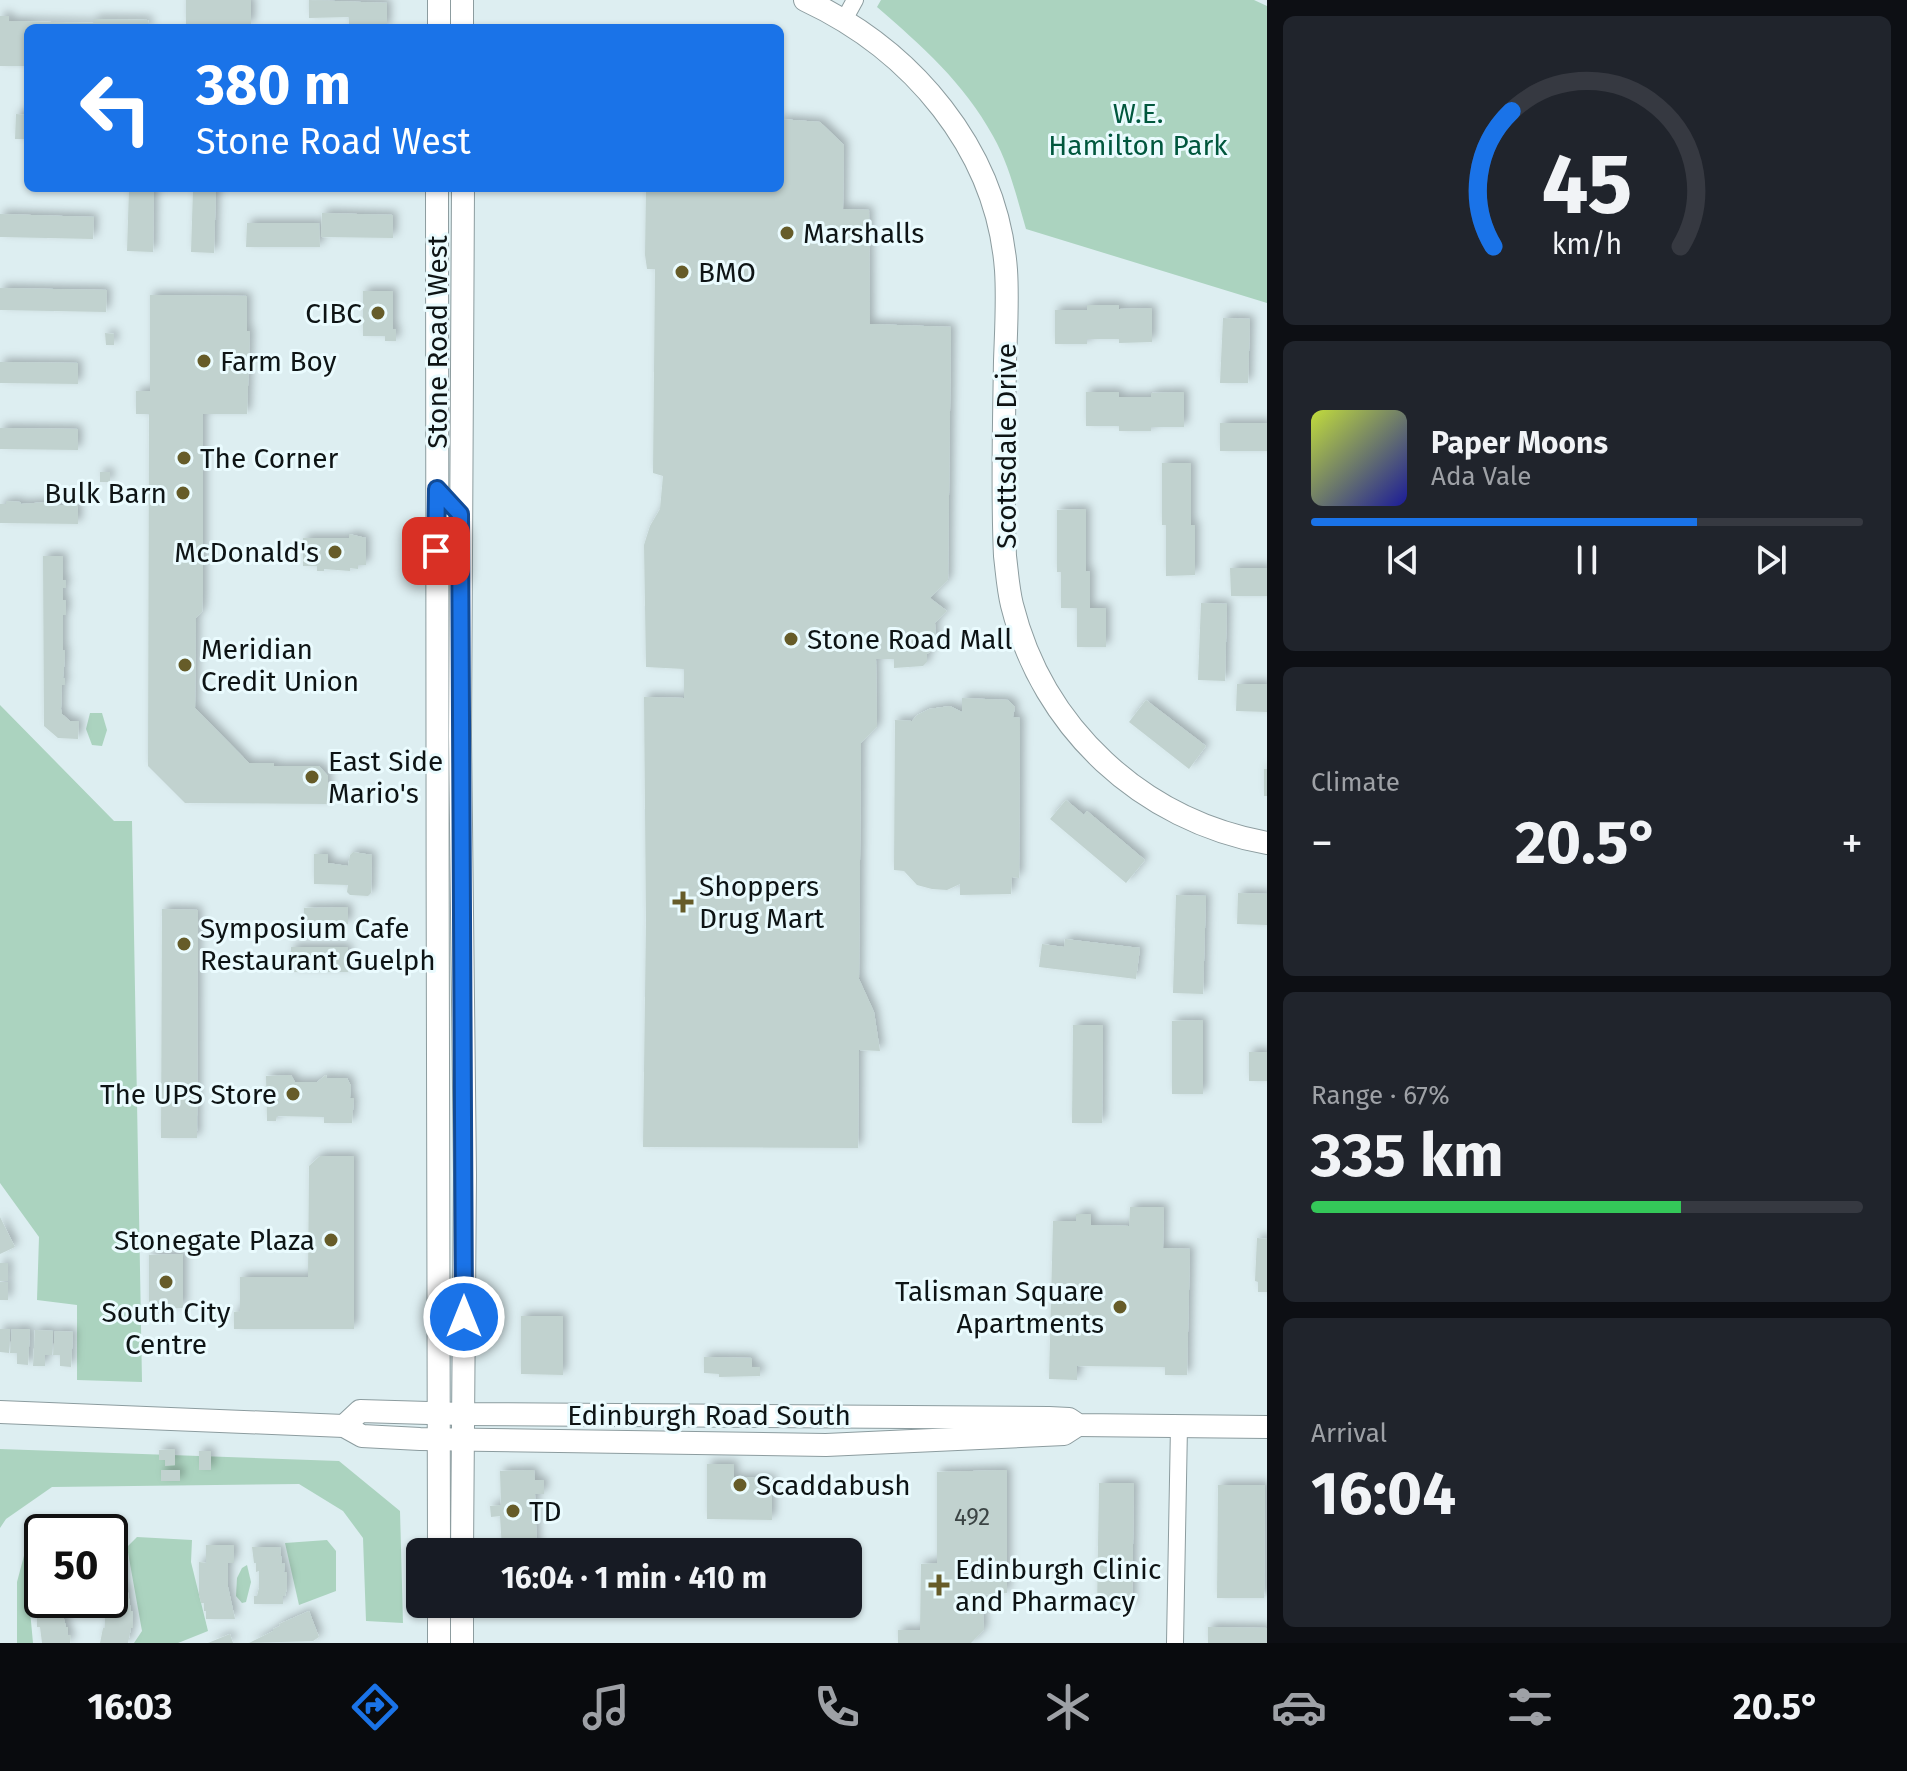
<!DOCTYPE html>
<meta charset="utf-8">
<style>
:root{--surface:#171b24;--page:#20242c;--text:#f1f3f6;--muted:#9ea1a6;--line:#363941;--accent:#1a73e8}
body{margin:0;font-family:"Fira Sans",sans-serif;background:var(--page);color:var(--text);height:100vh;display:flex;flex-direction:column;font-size:30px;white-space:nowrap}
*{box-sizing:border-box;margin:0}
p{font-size:26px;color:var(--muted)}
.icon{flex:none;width:44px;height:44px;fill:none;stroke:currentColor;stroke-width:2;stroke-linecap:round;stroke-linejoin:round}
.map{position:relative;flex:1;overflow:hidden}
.sheet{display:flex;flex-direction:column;gap:16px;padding:16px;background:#0d0f14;width:640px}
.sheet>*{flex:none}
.hud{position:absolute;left:24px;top:24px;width:760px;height:168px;border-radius:12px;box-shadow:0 2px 6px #0004;background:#1a73e8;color:#fff;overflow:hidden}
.speed{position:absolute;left:24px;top:1514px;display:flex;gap:16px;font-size:40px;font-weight:700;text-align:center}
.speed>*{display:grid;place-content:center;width:104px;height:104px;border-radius:50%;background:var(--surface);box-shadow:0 2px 6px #0004;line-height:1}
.speed .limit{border:4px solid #111;border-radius:12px;background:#fff;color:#111}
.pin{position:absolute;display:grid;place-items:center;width:68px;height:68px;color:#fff;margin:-34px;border-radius:16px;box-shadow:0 4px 12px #0006}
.me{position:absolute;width:88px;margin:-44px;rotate:0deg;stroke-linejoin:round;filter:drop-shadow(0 0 6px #0008)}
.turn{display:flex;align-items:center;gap:28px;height:168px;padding:0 40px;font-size:36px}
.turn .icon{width:104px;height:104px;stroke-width:2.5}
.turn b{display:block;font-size:56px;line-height:68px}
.big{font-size:60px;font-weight:700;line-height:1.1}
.sheet .tile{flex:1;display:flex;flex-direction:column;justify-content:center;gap:12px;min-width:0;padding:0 28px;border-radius:12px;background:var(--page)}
.sheet .dial{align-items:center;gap:0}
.dial svg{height:208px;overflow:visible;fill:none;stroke:var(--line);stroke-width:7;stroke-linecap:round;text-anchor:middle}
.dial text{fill:var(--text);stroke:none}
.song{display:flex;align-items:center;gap:24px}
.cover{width:96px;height:96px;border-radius:12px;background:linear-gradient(135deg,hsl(70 70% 55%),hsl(240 70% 35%))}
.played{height:8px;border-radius:4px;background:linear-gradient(90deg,var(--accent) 70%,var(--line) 70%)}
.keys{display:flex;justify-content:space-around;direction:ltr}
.heat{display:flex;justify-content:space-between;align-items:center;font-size:44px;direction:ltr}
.charge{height:12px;border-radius:6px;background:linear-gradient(90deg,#34c759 67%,var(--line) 0)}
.trip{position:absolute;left:406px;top:1538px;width:456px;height:80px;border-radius:12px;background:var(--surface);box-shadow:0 2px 6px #0004;font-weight:700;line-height:80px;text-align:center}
.menu{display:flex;height:128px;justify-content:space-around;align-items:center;background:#090b0e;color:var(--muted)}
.menu .icon{width:56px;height:56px}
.menu .selected{color:var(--accent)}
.menu b{font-size:36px;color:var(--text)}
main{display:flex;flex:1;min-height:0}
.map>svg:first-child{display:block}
.green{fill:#abd3bf}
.building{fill:#c1d2cf;filter:url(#shadow)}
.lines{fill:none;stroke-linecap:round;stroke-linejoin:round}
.street-casing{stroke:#8c9c9f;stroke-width:18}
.secondary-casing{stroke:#8c9c9f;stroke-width:24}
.street{stroke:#fff;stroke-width:16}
.secondary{stroke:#fff;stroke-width:22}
.route-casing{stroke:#114b97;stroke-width:20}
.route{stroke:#1a73e8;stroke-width:14}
.poi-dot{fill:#665c29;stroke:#eafbfe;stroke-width:3}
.labels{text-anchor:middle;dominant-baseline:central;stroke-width:6;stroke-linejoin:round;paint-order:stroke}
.number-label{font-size:24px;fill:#3b4444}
.park-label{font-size:28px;fill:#00573d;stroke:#eafbfe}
.poi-label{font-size:28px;fill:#0e1415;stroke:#eafbfe;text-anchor:start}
.street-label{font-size:28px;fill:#0e1415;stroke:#eafbfe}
</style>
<main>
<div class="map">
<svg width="1267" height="1643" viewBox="0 0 1267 1643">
<defs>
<filter id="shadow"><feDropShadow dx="4" dy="-4" stdDeviation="4" flood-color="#0004"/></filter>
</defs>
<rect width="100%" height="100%" fill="#ddeef1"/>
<g class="green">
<path d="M881,0h373l13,6v297l-241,-74c-9,-31 -17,-65 -33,-93 -29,-53 -71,-90 -116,-129z"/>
<path d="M0,705l114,116h18l10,561 -65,-2v-75l-40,-5 2,-63 -39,-54z"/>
<path d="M90,713h12l5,17 -5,16 -10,-1 -6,-16z"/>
<path d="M0,1449l339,12 61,50 3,112 -37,-2 -3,-83 -20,-27 -44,-27 -247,3 -46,32 -6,9z"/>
<path d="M50,1528l2,4h-10v28l-8,1 -7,17 6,65h-16v-61l12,-45z"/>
<path d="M137,1537l55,3 -1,22 17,69 -30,12h-44l8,-12 -15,-84z"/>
<path d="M327,1540l9,11v40l-37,14 -14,-62z"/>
<path d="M247,1565l4,17 -5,20 -4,1 -6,-7 1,-18 5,-10z"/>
</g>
<g class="building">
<rect x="186" y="0" width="65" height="25"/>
<path d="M309,0l78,3v25h-38v-11l-40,1z"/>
<path d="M0,16h9v5l85,2v-4l54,1 2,8h-122v38h-28z"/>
<path d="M16,114l12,1v24h-13z"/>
<path d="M780,119l40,3 24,23 -1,64 26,1 1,114 81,3 -3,253 -18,18 17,13 -12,12 1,24 -9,7v8l-4,4 -29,2v-9h-18l1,68 -16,16 -2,236 15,33 6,39 -21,-1 -1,98 -215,-1 3,-225 -2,-225 40,1v-29l-38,-2 -2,-122 6,-19 10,-17 3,-33 -10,-3 2,-204h-8l-2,-14 1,-67h134z"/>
<path d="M129,188h25l-1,64 -26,-1z"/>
<path d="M193,188h23l-2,65 -23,-1z"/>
<path d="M322,213l71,2v23l-72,-1z"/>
<path d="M0,214l94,3 -1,22 -93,-2z"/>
<path d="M247,223h72l1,24h-74z"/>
<path d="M0,288l107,2 -1,22 -106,-2z"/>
<path d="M363,291h30v38h3v12h-11v-5h-22z"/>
<path d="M150,295l97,1v35h3l-3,83h-44v181l-1,17 -6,6 -1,90 54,55h25v3h45l9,10v28l-143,-1 -37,-37 1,-352h-13v-23h14z"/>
<path d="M1087,305h32v4l33,-1v34l-33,1v-4h-32v5h-32v-34h32z"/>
<path d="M1223,318l27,1 -2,64h-28z"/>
<path d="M105,333l9,1v11h-8z"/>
<path d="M0,362l78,1v21l-78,-1z"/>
<path d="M1086,392h33v5h32v-4l33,-1v35h-33v4h-32v-5h-33z"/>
<rect x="1220" y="423" width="47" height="28"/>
<path d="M0,428l78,1v21l-78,-1z"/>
<path d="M1162,463h29v62h4v50l-29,1v-51h-4z"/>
<rect x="100" y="472" width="10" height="10"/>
<path d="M6,501l14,1 1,2 27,-2v3h30v19l-78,-1v-19h6z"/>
<path d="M1086,509v62l4,1v36h16v39h-29v-39h-16v-36h-4v-62z"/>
<path d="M349,534l17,4v27h-8v4l-8,-1v3l-26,-2v2h-7v-5h-14v-28h46z"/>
<path d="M43,556h20v24h3v8h-3v12h3v15h-3v35h2v7l-2,21h2v7h-3l-1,24 1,5 8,7h9l-1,18 -20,-1 -14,-12z"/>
<path d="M1230,568h37v28h-36z"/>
<path d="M1201,603l26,1 -2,77 -27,-1z"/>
<path d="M1237,684h30v28l-31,-1z"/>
<path d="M962,698l46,2 7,7 -2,10 7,1 -1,160 -7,-1 -1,17 -51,1v-11l-13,6 -15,-1 -15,-4 -13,-14 -10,-1 1,-150 17,1 5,-6 12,-6 21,-3 12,6z"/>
<path d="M1146,700l60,46 -17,23 -60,-47z"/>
<rect x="1264" y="769" width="3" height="27"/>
<path d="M1066,800l18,15 3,-4 58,49 -19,23 -76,-64z"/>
<path d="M353,852l19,3 -1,38 -3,3 -18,-1 -3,-3 1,-7 -34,-1v-30h14v9l20,3 2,-11z"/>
<path d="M1238,893l29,1v31l-30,-1z"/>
<path d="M1176,895l30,1 -3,98 -30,-1z"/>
<path d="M348,907v17l-44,1v-17z"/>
<path d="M162,909l36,1 -1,228h-36z"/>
<path d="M1065,939l75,9 -4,31 -97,-12 3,-23 22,3z"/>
<path d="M291,947h57v25h-58z"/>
<path d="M1203,1020v74h-31v-73z"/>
<path d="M1073,1025h30l-1,98h-30z"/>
<rect x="1249" y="1052" width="18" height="29"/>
<path d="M291,1075l4,7h22l9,-7 1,3h20l4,8 -1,12h4l-2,25h-28v-6l-47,-1 -1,5h-9l-1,-45z"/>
<path d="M320,1156h34v173h-120v-17l6,-1v-34h68l1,-111z"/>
<path d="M1130,1207h34l-1,41 27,1 -3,126h-22v-8l-88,-1v14l-28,-1 4,-158h23v-7h15v11l38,1z"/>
<path d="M0,1217l15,30 -15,7z"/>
<path d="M1257,1238l10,1v53h-9v-10l-3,-1z"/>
<path d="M183,1254v54l-34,1v-54z"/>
<rect x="0" y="1263" width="8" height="18"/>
<rect x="0" y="1282" width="8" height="18"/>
<path d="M521,1316h42v59l-42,-1z"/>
<path d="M0,1329h10l-1,24 -9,-1z"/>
<path d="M12,1329h18l-2,36 -11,-1v-11h-7z"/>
<path d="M35,1330l18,1 -1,24h-7v11h-12z"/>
<path d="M55,1331l18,1 -2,35 -11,-1v-11h-7z"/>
<path d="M704,1357l48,1v9h8v9l-41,1v-3l-15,-1z"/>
<path d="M175,1449v16l-10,1v-6h-6v-10z"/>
<rect x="199" y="1451" width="12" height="19"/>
<path d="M707,1464h27v13l38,1v42l-65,-1z"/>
<rect x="161" y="1470" width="19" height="11"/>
<path d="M534,1470l1,10h9v14h-9l2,58 -35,-2 -2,-34 -9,1 -1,-11 11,-1 -1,-34z"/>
<path d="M1007,1470v123l-25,2 2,35 -13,13h-73v-13h22l1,-66 16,-1v-91z"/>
<path d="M1099,1483h35l-2,125 -35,-1z"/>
<path d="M1218,1485h47l-1,113h-47z"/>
<path d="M206,1545h28v18h-6v24l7,32h-29v-8h-2v-8h-3l-2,-8v-33l7,1z"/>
<path d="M252,1547h28l2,17 3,-1 -1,9h3v16l-2,8h-2v8h-29v-8h3l2,-8v-17l-3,1v-9h-2z"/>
<path d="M38,1560h4v40h22v19l2,8h2v8h3l-1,8h-28l-2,-16h-3v-9h-2z"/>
<path d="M110,1561h14v26l3,-1 4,25h2v17h-2l-3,15h-28l3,-15h2v-17h-2l-2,-11h9z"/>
<path d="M309,1611l10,26 -6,4 -64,2 24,-12v-2l7,-3 -1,-2z"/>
<path d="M1208,1627l59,1v15h-59z"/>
<path d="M230,1634l3,9h-25z"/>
</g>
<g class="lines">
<g class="street-casing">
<g id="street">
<path d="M844,20l11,-20"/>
<path d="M1175,1643l4,-217"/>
</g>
</g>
<g class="secondary-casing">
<g id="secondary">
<path d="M462,0v28"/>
<path d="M805,0c107,50 192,149 201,270 2,30 0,61 -1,91 -1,65 -3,130 0,195 2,16 3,33 7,49 31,124 130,215 255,238"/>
<path d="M439,28v-28"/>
<path d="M437,188c-3,455 4,909 2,1364"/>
<path d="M0,1412l344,14 18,10 58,3 406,6 238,-11 14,-9"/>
<path d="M344,1426l16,-15 103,3 586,4 20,1 9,6 189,2"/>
<path d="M462,1552l3,-377 -5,-439 3,-548"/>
<path d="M439,1643v-39"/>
<path d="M462,1643v-39"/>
</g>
</g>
<use href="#street" class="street"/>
<use href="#secondary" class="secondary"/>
</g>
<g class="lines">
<g class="route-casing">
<path id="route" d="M436,551l1,-62 23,25 4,803"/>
</g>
<use href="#route" class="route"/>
</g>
<g class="poi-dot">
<circle cx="787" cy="233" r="8"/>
<circle cx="682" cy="272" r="8"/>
<circle cx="378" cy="313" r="8"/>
<circle cx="204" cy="361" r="8"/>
<circle cx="184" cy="458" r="8"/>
<circle cx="183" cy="493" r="8"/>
<circle cx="335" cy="552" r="8"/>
<circle cx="791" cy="639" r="8"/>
<circle cx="185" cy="665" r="8"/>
<circle cx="312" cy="777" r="8"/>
<path d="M679 890h8v8h8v8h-8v8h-8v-8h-8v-8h8z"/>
<circle cx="184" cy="944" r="8"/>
<circle cx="293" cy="1094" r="8"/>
<circle cx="331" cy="1240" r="8"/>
<circle cx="166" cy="1282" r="8"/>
<circle cx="1120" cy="1307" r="8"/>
<circle cx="740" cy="1485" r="8"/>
<circle cx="513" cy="1511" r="8"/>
<path d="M935 1573h8v8h8v8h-8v8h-8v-8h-8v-8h8z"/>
</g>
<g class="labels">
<g class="number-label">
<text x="972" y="1517">492</text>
</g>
<g class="park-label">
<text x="1138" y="113">W.E.<tspan x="1138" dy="32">Hamilton Park</tspan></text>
</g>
<g class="poi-label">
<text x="803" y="233">Marshalls</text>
<text x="698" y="272">BMO</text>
<text x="362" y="313" text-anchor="end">CIBC</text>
<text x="220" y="361">Farm Boy</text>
<text x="200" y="458">The Corner</text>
<text x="167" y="493" text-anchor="end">Bulk Barn</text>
<text x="319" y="552" text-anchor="end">McDonald's</text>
<text x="807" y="639">Stone Road Mall</text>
<text x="201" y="649">Meridian<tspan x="201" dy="32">Credit Union</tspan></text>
<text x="328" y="761">East Side<tspan x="328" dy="32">Mario's</tspan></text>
<text x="699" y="886">Shoppers<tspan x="699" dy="32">Drug Mart</tspan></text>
<text x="200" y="928">Symposium Cafe<tspan x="200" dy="32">Restaurant Guelph</tspan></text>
<text x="277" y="1094" text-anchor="end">The UPS Store</text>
<text x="315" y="1240" text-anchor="end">Stonegate Plaza</text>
<text x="1104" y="1291" text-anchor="end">Talisman Square<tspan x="1104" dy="32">Apartments</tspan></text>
<text x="166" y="1312" text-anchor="middle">South City<tspan x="166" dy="32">Centre</tspan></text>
<text x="756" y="1485">Scaddabush</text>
<text x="529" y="1511">TD</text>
<text x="955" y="1569">Edinburgh Clinic<tspan x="955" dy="32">and Pharmacy</tspan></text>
</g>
<g class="street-label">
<text transform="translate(437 342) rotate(-90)">Stone Road West</text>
<text transform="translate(1006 446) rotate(-90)">Scottsdale Drive</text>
<text x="709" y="1415">Edinburgh Road South</text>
</g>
</g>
</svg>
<div class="speed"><div class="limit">50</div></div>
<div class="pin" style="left:436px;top:551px;background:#d93025"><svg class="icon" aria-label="arrive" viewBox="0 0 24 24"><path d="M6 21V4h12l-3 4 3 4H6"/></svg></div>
<svg class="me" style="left:464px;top:1317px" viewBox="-20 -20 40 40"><circle r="17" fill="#1a73e8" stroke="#fff" stroke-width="3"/><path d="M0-11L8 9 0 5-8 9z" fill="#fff"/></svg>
<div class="trip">16:04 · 1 min · 410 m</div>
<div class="hud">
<div class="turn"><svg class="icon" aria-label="left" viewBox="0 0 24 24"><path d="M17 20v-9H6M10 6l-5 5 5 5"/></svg><div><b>380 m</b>Stone Road West</div></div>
</div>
</div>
<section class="sheet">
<div class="tile dial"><svg viewBox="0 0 100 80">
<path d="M14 69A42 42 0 1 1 86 69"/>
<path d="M14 69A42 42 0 0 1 21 17" stroke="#1a73e8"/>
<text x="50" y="56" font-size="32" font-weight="700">45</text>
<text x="50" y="72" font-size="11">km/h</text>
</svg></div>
<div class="tile">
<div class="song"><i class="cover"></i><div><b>Paper Moons</b><p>Ada Vale</p></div></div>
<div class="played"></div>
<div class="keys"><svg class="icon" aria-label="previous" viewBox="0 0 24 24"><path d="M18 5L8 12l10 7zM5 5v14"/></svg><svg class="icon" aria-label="pause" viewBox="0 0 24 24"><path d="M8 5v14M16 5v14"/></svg><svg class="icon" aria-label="next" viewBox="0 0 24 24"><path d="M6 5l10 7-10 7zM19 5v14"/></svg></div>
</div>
<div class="tile"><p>Climate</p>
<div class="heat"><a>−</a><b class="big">20.5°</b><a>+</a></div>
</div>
<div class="tile"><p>Range · 67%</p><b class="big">335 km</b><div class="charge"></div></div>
<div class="tile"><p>Arrival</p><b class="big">16:04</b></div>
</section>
</main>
<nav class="menu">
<b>16:03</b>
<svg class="icon selected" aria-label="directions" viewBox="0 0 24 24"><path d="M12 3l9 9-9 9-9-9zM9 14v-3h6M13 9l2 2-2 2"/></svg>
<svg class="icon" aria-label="music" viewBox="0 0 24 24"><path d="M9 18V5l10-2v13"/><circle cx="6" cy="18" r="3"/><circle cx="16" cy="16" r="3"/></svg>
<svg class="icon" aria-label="phone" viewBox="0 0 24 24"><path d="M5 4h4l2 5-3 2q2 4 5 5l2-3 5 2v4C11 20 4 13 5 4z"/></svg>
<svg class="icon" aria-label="climate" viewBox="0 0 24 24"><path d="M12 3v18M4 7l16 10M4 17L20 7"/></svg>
<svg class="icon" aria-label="car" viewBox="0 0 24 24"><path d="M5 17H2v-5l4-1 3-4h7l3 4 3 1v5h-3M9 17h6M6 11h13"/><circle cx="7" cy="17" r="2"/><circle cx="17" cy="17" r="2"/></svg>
<svg class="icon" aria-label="filters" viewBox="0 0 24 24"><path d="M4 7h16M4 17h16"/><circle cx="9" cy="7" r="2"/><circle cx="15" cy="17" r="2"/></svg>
<b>20.5°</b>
</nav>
